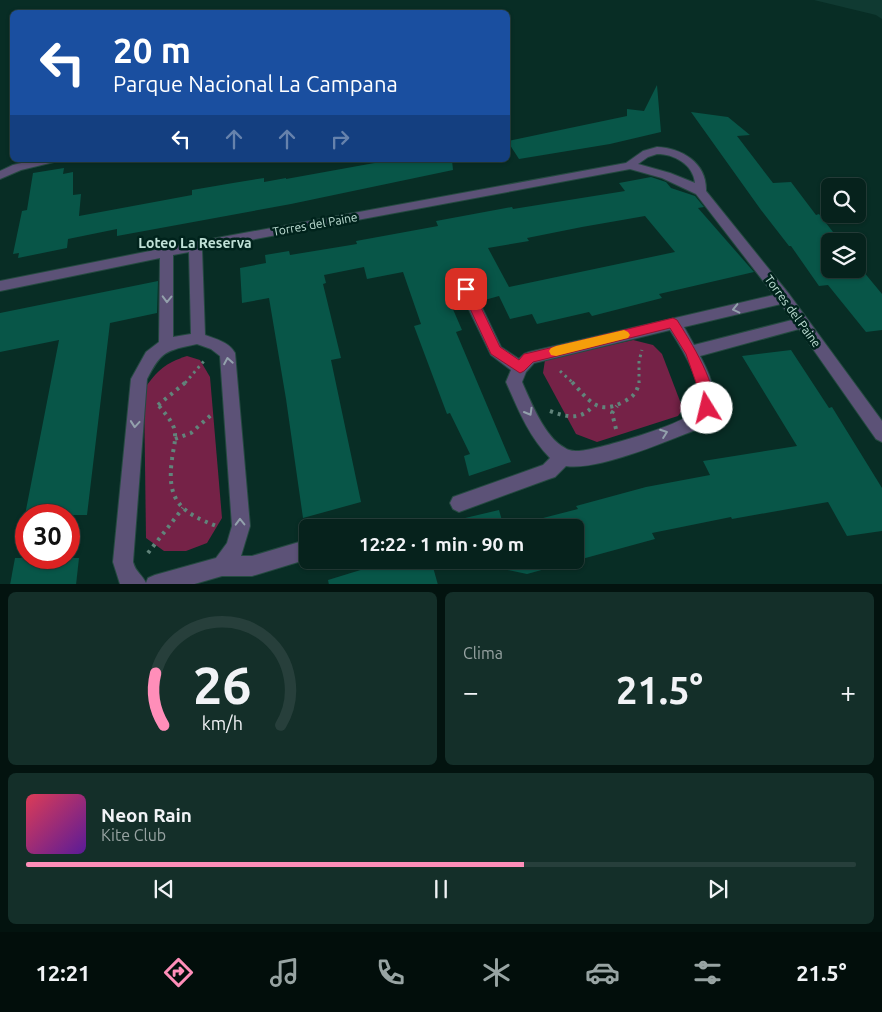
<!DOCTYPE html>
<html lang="es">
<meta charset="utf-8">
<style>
:root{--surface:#06221c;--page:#142f29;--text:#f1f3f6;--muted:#98a4a3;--line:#273f3b;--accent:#ff8eb9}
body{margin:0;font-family:Ubuntu,sans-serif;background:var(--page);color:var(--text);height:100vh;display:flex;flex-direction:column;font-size:19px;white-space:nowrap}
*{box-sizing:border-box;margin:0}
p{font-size:16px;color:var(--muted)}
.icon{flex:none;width:28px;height:28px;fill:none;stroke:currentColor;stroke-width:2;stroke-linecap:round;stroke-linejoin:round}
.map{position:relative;height:584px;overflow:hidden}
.drawer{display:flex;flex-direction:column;gap:8px;padding:8px;background:#03130f;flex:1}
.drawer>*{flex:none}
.guide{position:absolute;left:10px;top:10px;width:500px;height:152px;border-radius:8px;box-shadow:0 1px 4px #0004,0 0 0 1px var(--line);background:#1a4fa0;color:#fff;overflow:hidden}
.tools{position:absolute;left:821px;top:178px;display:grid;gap:10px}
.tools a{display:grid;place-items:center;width:45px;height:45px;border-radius:8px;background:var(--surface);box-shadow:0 1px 4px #0004,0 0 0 1px var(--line);font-size:25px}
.speed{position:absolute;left:15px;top:504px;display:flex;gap:10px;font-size:25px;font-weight:700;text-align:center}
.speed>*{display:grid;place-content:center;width:65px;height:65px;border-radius:50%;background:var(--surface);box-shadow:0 1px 4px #0004,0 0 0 1px var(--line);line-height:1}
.speed .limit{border:8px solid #d22;background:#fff;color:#111}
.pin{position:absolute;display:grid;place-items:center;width:42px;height:42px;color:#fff;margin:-21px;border-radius:10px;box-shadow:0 2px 8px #0006}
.me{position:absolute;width:55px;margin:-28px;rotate:351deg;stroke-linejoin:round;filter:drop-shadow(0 0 4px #0008)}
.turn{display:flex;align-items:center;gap:18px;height:105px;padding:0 20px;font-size:22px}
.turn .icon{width:65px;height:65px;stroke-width:2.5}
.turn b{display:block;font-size:35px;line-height:42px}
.lanes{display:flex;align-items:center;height:48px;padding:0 20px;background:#0003;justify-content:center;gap:25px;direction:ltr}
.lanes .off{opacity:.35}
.big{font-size:38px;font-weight:700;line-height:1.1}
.drawer .card{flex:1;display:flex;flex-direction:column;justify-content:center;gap:8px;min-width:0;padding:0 18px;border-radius:8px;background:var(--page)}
.drawer .dial{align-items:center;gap:0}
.dial svg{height:130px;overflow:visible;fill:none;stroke:var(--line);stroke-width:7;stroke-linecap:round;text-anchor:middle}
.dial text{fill:var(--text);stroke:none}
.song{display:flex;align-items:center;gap:15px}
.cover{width:60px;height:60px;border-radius:8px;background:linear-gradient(135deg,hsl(350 70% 55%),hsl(270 70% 35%))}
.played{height:5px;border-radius:2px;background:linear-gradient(90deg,var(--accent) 60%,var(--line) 60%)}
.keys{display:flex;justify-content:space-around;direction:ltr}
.heat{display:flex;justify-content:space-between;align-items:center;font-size:28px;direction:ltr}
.drawer .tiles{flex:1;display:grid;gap:8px;grid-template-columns:1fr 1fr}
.card:last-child{grid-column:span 2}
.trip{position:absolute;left:299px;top:519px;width:285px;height:50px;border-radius:8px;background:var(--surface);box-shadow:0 1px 4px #0004,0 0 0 1px var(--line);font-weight:700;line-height:50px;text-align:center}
.menu{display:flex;height:80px;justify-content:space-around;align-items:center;background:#020e0b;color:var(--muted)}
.menu .icon{width:35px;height:35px}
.menu .active{color:var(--accent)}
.menu b{font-size:22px;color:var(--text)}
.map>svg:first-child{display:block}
.built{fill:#103a32}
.green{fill:#752247}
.building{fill:#085648;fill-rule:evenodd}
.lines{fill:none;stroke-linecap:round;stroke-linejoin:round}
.minor-casing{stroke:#254a41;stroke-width:2}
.path-far1{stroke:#61847b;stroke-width:3;stroke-dasharray:2.5 4;stroke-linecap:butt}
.path{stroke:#61847b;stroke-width:4;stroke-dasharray:3 5;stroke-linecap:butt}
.minor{fill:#5c5277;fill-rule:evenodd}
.oneway{stroke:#93a1ac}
.route{fill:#e11d48;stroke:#92132f}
.slow{fill:#f59e0b}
.labels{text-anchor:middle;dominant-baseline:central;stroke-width:5;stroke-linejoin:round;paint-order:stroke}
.street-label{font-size:12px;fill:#c0e1d7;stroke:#00231c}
.neighbourhood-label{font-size:14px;font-weight:bold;fill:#c0e1d7;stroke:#00231c}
</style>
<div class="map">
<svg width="882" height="585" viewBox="0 0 882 585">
<rect width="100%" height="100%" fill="#082d25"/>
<path class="built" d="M814,0h68v19l-6,-4z"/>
<g class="green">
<path d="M633,340l20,5 9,9 21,55 -5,7 -81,26 -21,-8 -33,-61 2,-13z"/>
<path d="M187,356l13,4 10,17 12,141 -15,25 -21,8h-22l-18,-13 -2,-149c14,-19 21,-26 43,-33z"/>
</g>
<g class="building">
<path d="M657,85l4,47 -51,12 -91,15 -11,-17v-1l119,-25v-7l17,2z"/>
<path d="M691,112l37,5 22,18 -13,1 36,47 18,-1 25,33 3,-1 21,27h-10v28h28v-4l24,29v36l-16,2 -38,-47 -9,1 -28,-40h-2l-28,-36z"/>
<path d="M391,160h61l1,10 -162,34 -174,32v-7l-49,10 -1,9 -49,10 1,-5 -6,1 9,-43 5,-1 6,-37 31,-5 -1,6 10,-2v23l8,-1 -2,22 113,-21v-5l41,-7 31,-5v4l22,-4v1z"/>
<path d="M651,177l15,5 5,6 24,8 9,11 -6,1 56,64 -95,22 3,4 -70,18 -3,-4 -52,12 -5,-10 -22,5 -11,-23 -18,5 -8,-17h-14l-2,6 7,14 -12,3 10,23 -6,2 55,130 -42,14 -5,-20 6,-2 -20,-41 -3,1 -33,-88 7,-2 -18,-52 -36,7 -3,-12 -40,8 2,8 -3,1 18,74 -10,2 30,142 -58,16 -17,-119 -17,-101 -27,5 -2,-35 26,-5 -1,-8 24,-4 1,4 67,-11 -1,-3 82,-15 -2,-5 76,-14 1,2 112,-18 -6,-8zM645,216l30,36 -166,35 -21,-39 41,-7 -2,-3 55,-11z"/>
<path d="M158,281l-1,32 -47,10 -23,192h-62l34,-175 -59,12v-39z"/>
<path d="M791,350l38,58 3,-1 50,81v43l-35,5 -19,-34 -96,17 -1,-2 -79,16 3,6 -128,35 -48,-10 -23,6 -3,-10h122v-32h-71l74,-19 -2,-3 70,-19 64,-12 -7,-14 94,-15 -55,-90z"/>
<path d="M499,510l5,18h-59l-1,-5z"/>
<path d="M15,558h64l-3,27h-66z"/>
<path d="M366,560h65l7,25h-109l-1,-5 39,-12z"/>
</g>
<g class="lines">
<g class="minor-casing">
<g id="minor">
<path d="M657,147c25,1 50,16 49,44l83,103 93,127v21l-6,-3 -77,-110 -99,27c12,22 27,57 -2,73 -31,12 -100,42 -132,37l-11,11 -6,2 -90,33 -6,-3 -3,-6 3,-6 90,-32 7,-7c-21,-21 -32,-49 -44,-76l5,-12 -20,-15 -32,-66 2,-4h10l30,62 18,12 5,-5 5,-2 245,-57 -78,-101 -34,-16 -32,-9 -428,80 3,86c11,4 24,7 30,18l15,173 -9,30h11l54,-16 2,19 -56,17h-30l-31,9 -71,-1 -7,-22 18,-183 15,-27 13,-10 1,-84 -160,33v-10l195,-39 431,-79 17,-12zM657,154c17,0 36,10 38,29l-25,-10 -32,-9 10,-7zM189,252l2,82 -18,3v-82zM781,304l11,16 -98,25 -10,-18zM670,330c11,17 36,57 29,77 -5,15 -102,43 -120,44 -4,0 -10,0 -14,-3 -20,-10 -34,-46 -43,-66l4,-10 8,-9zM197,344l14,5 9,7 12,170 -5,17 -11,15 -61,17 -7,3 -2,5c-4,-9 -10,-10 -13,-21l14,-183c15,-29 19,-28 50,-35z"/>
<path d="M34,160h21l-1,2 -33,8 -21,9v-8l13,-6z"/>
</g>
</g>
<g class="path-far1">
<path d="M560,371l13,12"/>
<path d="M185,383l19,-22"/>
<path d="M639,383v-22l3,-11"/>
</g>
<g class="path">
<path d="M572,382c16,17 25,34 51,20 10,-5 14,-9 16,-20"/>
<path d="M158,405l28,-23"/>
<path d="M159,406c6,7 12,14 15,22 3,11 -1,21 -2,31 -6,43 10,54 47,68"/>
<path d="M550,411c17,6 30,10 43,-5"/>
<path d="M616,429l-4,-16 5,-7"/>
<path d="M175,439l16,-6 20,-18"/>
<path d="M148,553l35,-45"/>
</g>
<use href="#minor" class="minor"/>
</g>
<defs><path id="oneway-chevron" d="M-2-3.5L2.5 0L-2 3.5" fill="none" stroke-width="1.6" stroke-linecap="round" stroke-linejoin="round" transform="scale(1.25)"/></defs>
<g class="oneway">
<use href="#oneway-chevron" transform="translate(167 299) rotate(91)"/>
<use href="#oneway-chevron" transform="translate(736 309) rotate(167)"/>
<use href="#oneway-chevron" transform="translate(228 361) rotate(-100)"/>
<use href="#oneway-chevron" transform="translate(529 412) rotate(60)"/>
<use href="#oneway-chevron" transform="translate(135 424) rotate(95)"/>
<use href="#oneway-chevron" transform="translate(664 433) rotate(-20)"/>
<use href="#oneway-chevron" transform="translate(240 522) rotate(-91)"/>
</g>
<path class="route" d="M466,285l6,4 28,58 19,13 5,-6 5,-1 144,-35 4,2c12,19 45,70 35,92l-5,2 -5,-2 -2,-18 -14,-40 -16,-26 -137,34 -9,9 -4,2 -29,-19 -30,-65z"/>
<path class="slow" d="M624,330l4,2 2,3 -2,3 -72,18 -5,-1 -2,-4 2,-3 5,-2z"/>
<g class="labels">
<g class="street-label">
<text transform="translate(315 224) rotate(-10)">Torres del Paine</text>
<text transform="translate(793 311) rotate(54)">Torres del Paine</text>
</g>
<g class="neighbourhood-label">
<text x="195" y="243">Loteo La Reserva</text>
</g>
</g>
</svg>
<div class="tools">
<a><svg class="icon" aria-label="search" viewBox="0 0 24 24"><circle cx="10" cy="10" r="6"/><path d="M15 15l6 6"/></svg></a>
<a><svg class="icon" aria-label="layers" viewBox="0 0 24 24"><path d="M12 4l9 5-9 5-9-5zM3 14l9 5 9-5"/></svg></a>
</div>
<div class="speed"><div class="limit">30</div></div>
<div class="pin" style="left:466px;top:289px;background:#d93025"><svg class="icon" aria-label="arrive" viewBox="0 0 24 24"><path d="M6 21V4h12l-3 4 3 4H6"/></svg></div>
<svg class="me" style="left:707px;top:408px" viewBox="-20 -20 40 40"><circle r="19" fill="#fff"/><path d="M0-13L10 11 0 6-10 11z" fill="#e11d48"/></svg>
<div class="trip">12:22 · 1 min · 90 m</div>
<div class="guide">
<div class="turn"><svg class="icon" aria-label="left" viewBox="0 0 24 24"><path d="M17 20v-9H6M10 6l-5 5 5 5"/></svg><div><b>20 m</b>Parque Nacional La Campana</div></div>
<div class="lanes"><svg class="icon" aria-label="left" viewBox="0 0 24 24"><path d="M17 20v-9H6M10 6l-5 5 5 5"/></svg><svg class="icon off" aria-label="ahead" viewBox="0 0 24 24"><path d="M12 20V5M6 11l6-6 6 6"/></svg><svg class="icon off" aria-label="ahead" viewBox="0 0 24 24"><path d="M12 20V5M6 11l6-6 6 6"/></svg><svg class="icon off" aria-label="right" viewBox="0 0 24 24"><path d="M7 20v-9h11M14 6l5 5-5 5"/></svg></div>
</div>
</div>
<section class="drawer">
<div class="tiles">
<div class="card dial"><svg viewBox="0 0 100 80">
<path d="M14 69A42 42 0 1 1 86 69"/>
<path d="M14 69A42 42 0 0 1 9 37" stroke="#ff8eb9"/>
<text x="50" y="56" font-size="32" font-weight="700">26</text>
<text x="50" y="72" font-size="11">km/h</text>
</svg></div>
<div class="card"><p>Clima</p>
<div class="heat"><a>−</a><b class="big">21.5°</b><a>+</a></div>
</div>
<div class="card">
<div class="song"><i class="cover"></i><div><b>Neon Rain</b><p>Kite Club</p></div></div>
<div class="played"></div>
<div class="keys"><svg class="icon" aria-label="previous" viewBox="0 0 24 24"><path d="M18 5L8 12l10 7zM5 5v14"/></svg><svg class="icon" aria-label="pause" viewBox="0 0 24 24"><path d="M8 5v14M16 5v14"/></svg><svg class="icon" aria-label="next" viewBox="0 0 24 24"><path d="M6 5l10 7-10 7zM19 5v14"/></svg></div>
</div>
</div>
</section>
<nav class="menu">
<b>12:21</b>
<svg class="icon active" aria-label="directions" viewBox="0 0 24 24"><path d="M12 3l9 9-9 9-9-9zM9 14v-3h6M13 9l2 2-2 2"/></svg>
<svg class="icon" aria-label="music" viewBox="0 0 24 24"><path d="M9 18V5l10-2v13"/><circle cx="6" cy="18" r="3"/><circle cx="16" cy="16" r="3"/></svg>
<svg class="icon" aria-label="phone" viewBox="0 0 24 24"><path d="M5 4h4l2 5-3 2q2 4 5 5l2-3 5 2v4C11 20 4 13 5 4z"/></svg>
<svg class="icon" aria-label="climate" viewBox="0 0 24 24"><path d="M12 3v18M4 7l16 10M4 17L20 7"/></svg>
<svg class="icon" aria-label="car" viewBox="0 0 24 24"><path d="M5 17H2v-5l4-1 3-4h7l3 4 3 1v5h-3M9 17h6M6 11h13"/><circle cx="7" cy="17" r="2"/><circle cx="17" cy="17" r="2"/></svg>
<svg class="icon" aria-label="filters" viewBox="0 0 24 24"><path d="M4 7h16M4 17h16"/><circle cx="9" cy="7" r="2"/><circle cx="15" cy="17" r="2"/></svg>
<b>21.5°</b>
</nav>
